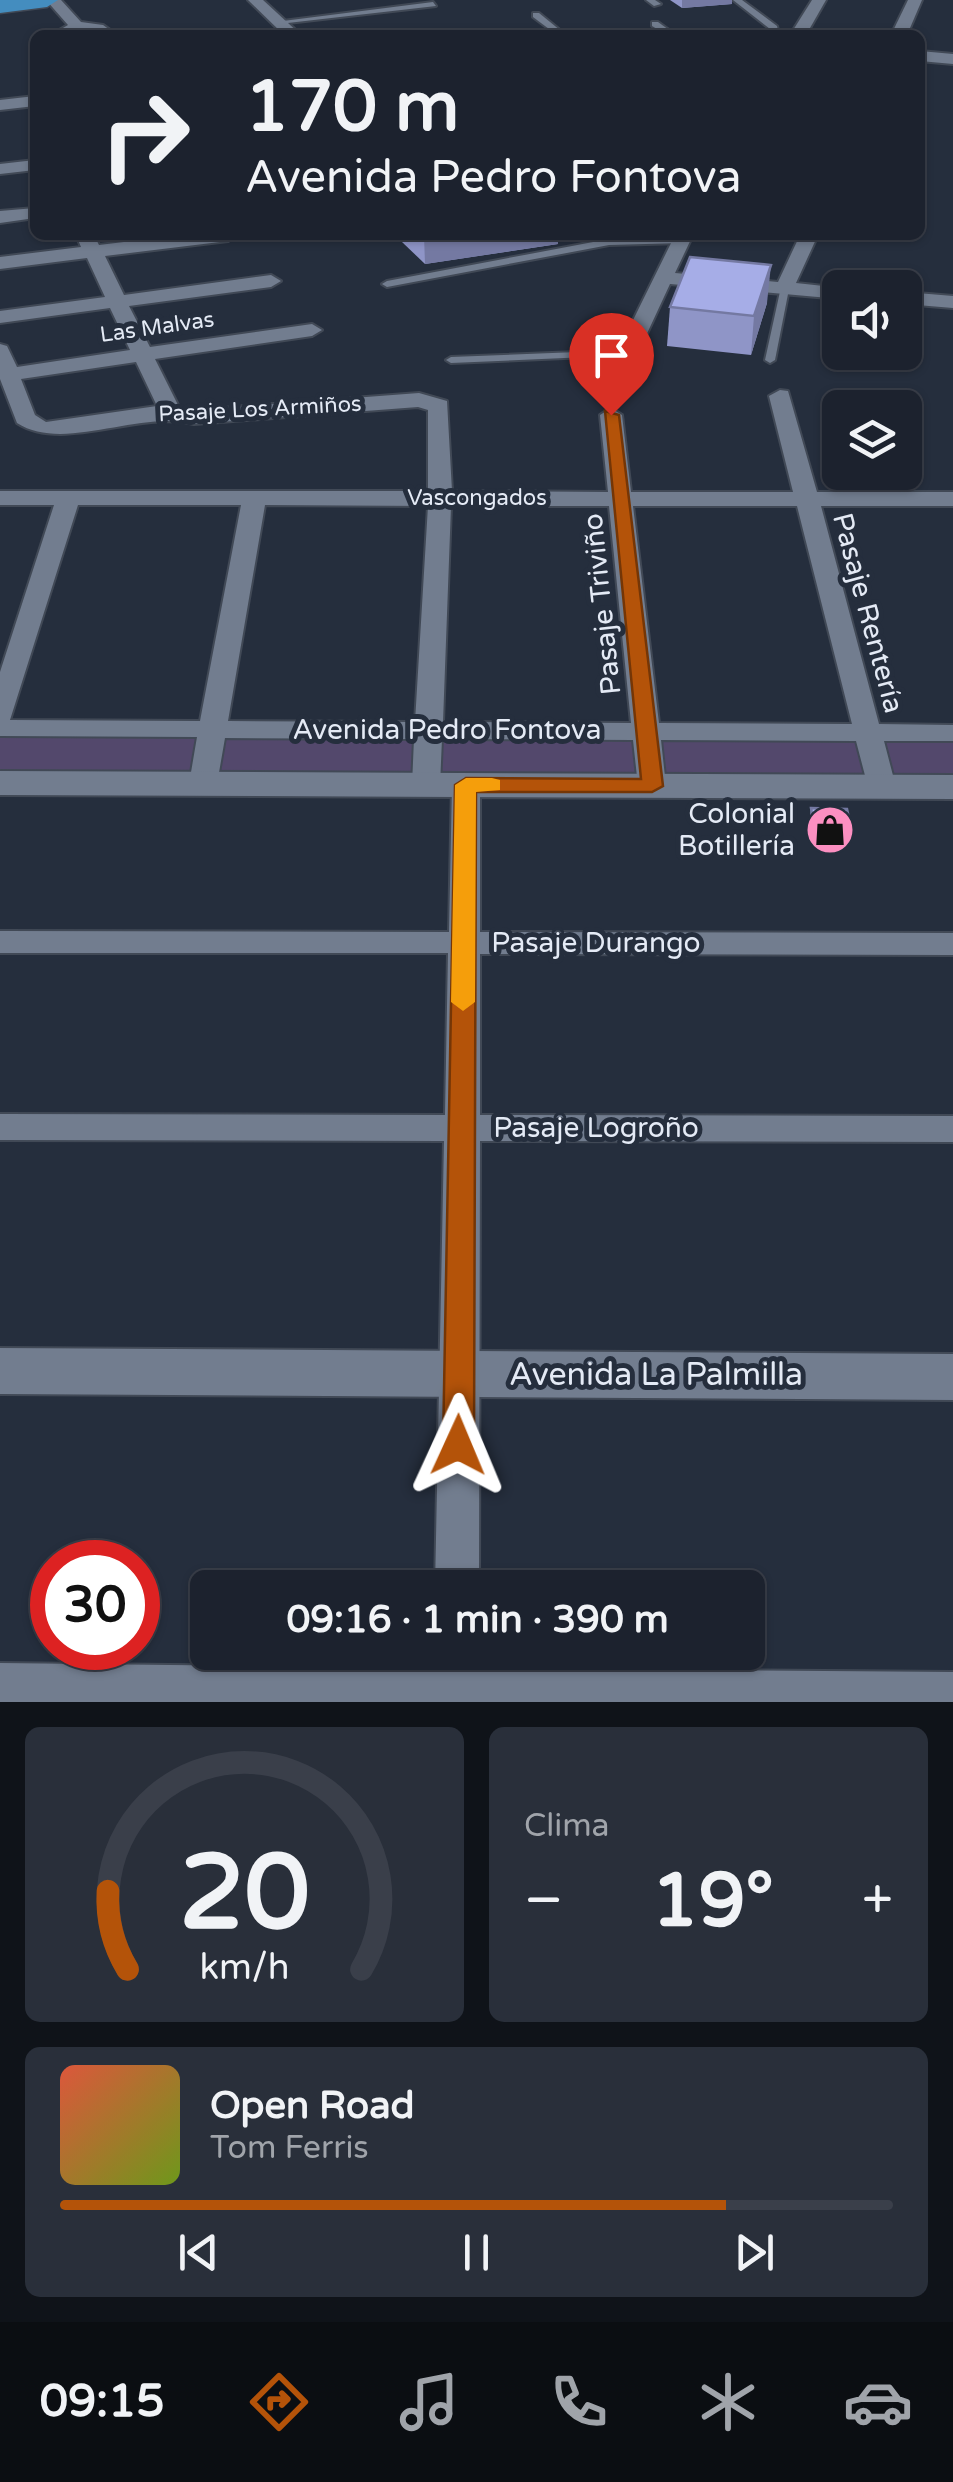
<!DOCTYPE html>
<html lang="es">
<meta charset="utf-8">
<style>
:root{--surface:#1c222e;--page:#292f3a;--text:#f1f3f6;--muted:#a0a4aa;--line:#3a3f4a;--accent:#b45309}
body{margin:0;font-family:"Varela Round",sans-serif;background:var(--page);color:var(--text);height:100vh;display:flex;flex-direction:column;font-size:38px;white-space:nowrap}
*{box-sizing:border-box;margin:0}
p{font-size:32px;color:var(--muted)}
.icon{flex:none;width:55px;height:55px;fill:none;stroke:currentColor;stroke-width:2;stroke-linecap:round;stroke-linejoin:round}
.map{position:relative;height:1702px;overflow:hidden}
.panel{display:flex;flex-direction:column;gap:25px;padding:25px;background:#0f1319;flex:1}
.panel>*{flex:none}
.hud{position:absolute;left:30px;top:30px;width:895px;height:210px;border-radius:15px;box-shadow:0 2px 8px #0004,0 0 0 2px var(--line);background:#1c222e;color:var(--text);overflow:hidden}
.controls{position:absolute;left:822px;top:270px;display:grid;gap:20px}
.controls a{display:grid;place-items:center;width:100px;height:100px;border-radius:15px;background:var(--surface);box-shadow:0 2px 8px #0004,0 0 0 2px var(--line);font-size:50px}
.speed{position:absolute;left:30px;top:1540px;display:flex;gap:20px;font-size:50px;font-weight:700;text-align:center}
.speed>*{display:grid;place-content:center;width:130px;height:130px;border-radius:50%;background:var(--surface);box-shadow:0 2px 8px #0004,0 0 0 2px var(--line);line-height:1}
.speed .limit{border:15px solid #d22;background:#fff;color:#111}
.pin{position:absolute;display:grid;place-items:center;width:85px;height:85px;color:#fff;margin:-102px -42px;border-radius:50% 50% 50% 0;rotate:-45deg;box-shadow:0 0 10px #0007}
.pin .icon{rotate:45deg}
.me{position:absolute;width:110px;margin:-55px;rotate:1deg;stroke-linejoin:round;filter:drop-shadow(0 0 8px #0008)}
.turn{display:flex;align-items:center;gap:35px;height:210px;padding:0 50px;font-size:45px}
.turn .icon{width:130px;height:130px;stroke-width:2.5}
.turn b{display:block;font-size:70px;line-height:85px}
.big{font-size:75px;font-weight:700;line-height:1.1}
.panel .widget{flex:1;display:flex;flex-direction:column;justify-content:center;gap:15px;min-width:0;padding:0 35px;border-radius:15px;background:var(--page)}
.panel .dial{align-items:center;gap:0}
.dial svg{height:260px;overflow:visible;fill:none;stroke:var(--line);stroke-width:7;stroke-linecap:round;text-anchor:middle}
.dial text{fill:var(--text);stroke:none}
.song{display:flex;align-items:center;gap:30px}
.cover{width:120px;height:120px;border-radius:15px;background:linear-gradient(135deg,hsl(10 70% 55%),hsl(80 70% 35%))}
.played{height:10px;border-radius:5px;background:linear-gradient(90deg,var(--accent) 80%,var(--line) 80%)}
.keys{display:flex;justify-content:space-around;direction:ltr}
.heat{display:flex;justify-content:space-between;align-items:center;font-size:55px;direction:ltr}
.panel .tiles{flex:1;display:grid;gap:25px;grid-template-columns:1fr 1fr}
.widget:last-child{grid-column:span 2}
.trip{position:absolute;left:190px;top:1570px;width:575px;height:100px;border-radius:15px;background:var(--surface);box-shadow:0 2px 8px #0004,0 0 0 2px var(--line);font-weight:700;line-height:100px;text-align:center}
.menu{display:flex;height:160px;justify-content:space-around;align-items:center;background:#0b0e12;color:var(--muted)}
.menu .icon{width:70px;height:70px}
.menu .active{color:var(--accent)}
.menu b{font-size:45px;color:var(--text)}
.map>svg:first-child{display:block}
.green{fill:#53486c}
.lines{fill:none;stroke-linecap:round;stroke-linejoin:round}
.lane-casing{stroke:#414956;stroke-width:4}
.street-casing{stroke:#414956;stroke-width:4}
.secondary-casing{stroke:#414956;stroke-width:4}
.primary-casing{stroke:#414956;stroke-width:3}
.lane{fill:#727d8f;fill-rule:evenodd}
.street{fill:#727d8f;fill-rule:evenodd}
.secondary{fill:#727d8f;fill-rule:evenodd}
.primary{fill:#448dbf;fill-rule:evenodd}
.wall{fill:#8f95c7}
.shaded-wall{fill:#7479a2}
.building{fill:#a6ade7;stroke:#7479a2;stroke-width:2.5}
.route{fill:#b45309;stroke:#753606;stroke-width:2.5}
.slow{fill:#f59e0b}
.labels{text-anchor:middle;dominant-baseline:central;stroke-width:10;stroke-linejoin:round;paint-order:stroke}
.far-street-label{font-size:22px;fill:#e4eaf5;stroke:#252e3d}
.street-label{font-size:28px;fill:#e4eaf5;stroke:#252e3d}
.poi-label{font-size:28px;fill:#e4eaf5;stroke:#252e3d;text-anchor:end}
.near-street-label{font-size:32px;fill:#e4eaf5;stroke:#252e3d}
</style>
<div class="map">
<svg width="953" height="1702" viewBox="0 0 953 1702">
<rect width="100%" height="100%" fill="#252e3d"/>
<path class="green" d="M0,730l953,6v44l-953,-5z"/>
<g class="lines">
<g class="lane-casing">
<g id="lane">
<path d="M646,0h9l6,4 -7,2z"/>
<path d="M733,0h9l35,26 2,9h-8l-1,-6z"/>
<path d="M433,2l3,4 -157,18 -4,-2z"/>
<path d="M533,13h6l27,22h-9l-24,-18z"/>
<path d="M652,22h6l18,13h-9l-15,-9z"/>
<path d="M680,238l5,3 -2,2 -74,2 -222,42 -5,-3 5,-3 222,-42z"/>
<path d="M781,287l8,2 -14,71 -5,3 -5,-3z"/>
<path d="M628,350l5,3 -1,2 -181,8 -5,-3 5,-3z"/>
</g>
</g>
<g class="street-casing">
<g id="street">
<path d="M46,0h15l20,22 22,3 14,10 -33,-5 -33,5 17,-10z"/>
<path d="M248,0h15l38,35h-17z"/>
<path d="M812,0h14l-20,35h-16z"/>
<path d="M908,0h14l-15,35h-16z"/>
<path d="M920,51l33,3v10l-33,-3z"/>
<path d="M35,96v10l-35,4v-10z"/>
<path d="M35,160v10l-35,4v-10z"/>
<path d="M35,208v10l-35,5v-12z"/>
<path d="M76,235h18l5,10 83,-10h55l-9,6 -123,15 19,39 147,-20 10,6 -10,6 -142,19 21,41 162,-23 10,6 -10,6 -157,23 24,48 15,3 225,-17 28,8 5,90 156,1 -8,-77 11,-7 11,7 9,77h162l-24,-96 11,-6 8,1 29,101h136v14h-132l58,218 74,1v16h-69l12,46 -14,9 -14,-9 -12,-46 -195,-1 5,46 -14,9 -14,-9 -5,-46 -191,-1 -2,46 -14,9 -14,-9 2,-46 -189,-1 -8,46 -14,9 -14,-9 8,-47 -197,-1v-64l54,-167h-54v-14h428v-81l-10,-3 -224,17c-56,-14 -130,29 -177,-1l-17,-44v-35l7,2 10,21 113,-17 -20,-42 -110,15v-12l105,-14 -18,-39 -87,11v-12l81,-10zM136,362l21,44 -111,16 -11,-7 -14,-36zM78,505h163l-41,216 -190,-1zM265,505l163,1 -13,216 -187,-1zM451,506h158l22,217 -188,-1zM633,506h164l55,218 -193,-1z"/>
<path d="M675,235h18l-18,38 103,9 22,-47h18l-22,48 46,5 -2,11 -170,-15 -45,97 -11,6 -8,-1 -3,-5z"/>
<path d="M905,292l48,4v12l-48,-4z"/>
<path d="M466,776l14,9v147l473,1v22l-473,-1v161l473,1v26l-473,-1 -1,447h-44l9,-447 -444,-1v-26l445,1 3,-162h-448v-22l449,1 3,-147z"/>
<path d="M434,1652h44v16l475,4v30h-953v-39l434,5z"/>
</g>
</g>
<g class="secondary-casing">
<g id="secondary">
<path d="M0,771l953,4v24l-953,-4z"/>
<path d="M0,1348l953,6v46l-953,-6z"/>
</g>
</g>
<g class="primary-casing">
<path id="primary" d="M0,0h58l-11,7 -47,6z"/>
</g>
<use href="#lane" class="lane"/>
<use href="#street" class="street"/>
<use href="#secondary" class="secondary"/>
<use href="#primary" class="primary"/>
</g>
<g class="wall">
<path d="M670,0h62v4l-50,4z"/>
<path d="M402,235h156v9l-133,20 -23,-22z"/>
<path d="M767,303l-16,52 -84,-9 3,-39z"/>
<path d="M811,808l41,24 -1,10h-37l-4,-24z"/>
</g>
<g class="shaded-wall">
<path d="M682,0h50v4l-50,4z"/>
<path d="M424,235h134v9l-133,20z"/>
<path d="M771,265l-4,38 -16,52 3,-39z"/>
</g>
<g class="building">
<path d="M690,257l81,8 -17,51 -84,-9z"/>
<path d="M811,808l36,1 5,23h-37z"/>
</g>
<path class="route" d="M605,411l14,4 44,371 -11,6h-176l-2,653 -5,9 -11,4 -10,-4 -5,-9 12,-660 11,-7 175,1z"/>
<path class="slow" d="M492,778l8,2v10l-24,2 -1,210 -12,9 -12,-9 4,-217 11,-7z"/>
<defs>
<g id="shop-disc" transform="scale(2.5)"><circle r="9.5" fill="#fc8fc1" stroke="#252e3d"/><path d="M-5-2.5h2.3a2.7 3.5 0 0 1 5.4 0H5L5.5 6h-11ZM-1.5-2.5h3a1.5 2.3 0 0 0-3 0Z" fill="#111"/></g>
</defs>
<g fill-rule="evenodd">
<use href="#shop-disc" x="830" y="830"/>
</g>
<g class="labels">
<g class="far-street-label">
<text transform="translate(157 327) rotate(-8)">Las Malvas</text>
<text transform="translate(260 409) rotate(-3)">Pasaje Los Armiños</text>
<text x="477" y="498">Vascongados</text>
</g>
<g class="street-label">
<text transform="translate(602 604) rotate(-96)">Pasaje Triviño</text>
<text transform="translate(868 613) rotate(75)">Pasaje Rentería</text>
<text x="447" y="730">Avenida Pedro Fontova</text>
<text x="596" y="943">Pasaje Durango</text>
<text x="596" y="1128">Pasaje Logroño</text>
</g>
<g class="poi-label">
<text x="795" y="814">Colonial<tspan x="795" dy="32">Botillería</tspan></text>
</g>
<g class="near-street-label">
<text x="656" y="1375">Avenida La Palmilla</text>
</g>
</g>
</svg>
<div class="controls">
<a><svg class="icon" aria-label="sound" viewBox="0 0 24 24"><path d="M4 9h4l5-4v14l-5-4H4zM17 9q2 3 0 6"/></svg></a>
<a><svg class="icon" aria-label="layers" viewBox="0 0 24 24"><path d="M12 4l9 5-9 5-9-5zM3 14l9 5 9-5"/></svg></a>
</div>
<div class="speed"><div class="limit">30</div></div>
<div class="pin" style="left:611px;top:415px;background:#d93025"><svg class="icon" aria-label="arrive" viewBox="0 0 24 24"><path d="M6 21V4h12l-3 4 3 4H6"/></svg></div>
<svg class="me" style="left:458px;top:1445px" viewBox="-20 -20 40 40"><path d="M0-17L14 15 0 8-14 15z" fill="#b45309" stroke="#fff" stroke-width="4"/></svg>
<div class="trip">09:16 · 1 min · 390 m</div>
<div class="hud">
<div class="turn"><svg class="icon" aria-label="right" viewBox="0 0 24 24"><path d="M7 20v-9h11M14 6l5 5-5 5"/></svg><div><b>170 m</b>Avenida Pedro Fontova</div></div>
</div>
</div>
<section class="panel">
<div class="tiles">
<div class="widget dial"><svg viewBox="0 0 100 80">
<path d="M14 69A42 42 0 1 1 86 69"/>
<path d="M14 69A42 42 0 0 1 8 45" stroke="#b45309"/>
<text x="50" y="56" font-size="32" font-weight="700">20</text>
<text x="50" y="72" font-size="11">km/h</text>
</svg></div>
<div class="widget"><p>Clima</p>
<div class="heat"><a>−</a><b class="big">19°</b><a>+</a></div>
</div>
<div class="widget">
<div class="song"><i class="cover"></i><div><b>Open Road</b><p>Tom Ferris</p></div></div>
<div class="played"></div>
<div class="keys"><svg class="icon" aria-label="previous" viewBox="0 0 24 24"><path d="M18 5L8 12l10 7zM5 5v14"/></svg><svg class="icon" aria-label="pause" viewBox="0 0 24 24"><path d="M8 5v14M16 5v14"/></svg><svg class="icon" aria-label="next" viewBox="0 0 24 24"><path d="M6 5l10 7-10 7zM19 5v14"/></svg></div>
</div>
</div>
</section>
<nav class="menu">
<b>09:15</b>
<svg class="icon active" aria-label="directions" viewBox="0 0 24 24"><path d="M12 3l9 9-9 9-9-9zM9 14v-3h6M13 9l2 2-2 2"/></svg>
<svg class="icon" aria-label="music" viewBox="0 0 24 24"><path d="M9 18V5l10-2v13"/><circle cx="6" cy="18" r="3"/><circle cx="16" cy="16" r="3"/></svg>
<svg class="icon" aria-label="phone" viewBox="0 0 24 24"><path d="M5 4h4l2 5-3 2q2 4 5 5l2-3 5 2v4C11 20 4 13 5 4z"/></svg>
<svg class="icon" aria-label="climate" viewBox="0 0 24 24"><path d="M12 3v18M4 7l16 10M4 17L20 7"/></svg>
<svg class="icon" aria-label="car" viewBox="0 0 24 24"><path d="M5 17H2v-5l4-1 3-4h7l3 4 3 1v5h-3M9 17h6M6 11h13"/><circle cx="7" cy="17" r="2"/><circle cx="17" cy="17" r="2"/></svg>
</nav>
